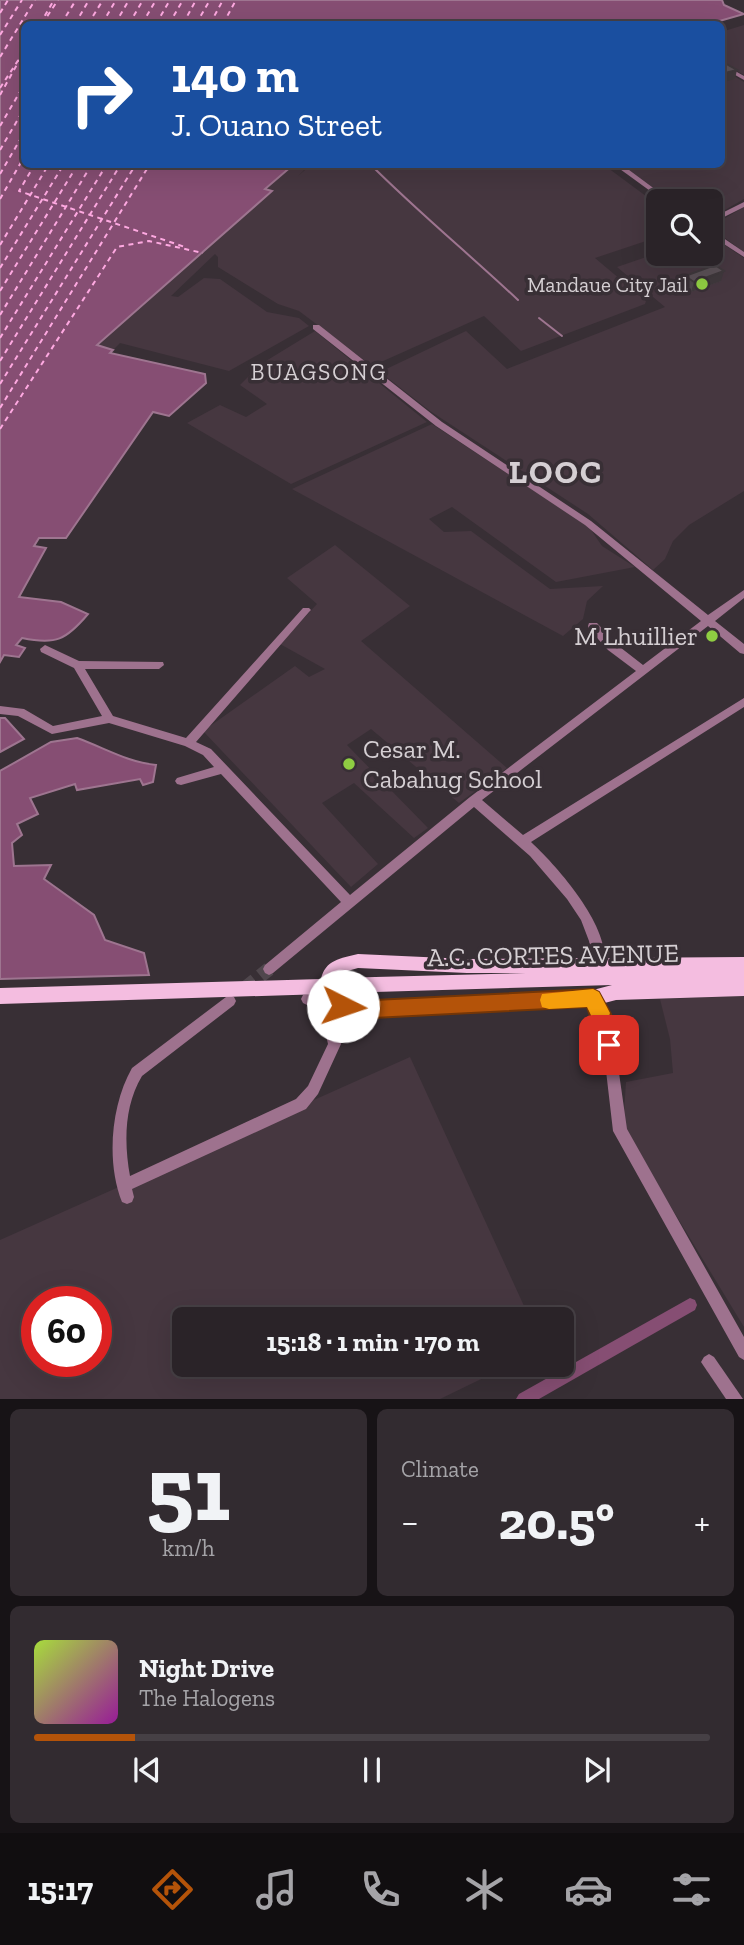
<!DOCTYPE html>
<meta charset="utf-8">
<style>
:root{--surface:#2a2328;--page:#322b30;--text:#f1f3f6;--muted:#a5a4a8;--line:#464045;--accent:#b45309}
body{margin:0;font-family:"Zilla Slab",serif;background:var(--page);color:var(--text);height:100vh;display:flex;flex-direction:column;font-size:26px;white-space:nowrap}
*{box-sizing:border-box;margin:0}
p{font-size:23px;color:var(--muted)}
.icon{flex:none;width:38px;height:38px;fill:none;stroke:currentColor;stroke-width:2;stroke-linecap:round;stroke-linejoin:round}
.map{position:relative;height:1399px;overflow:hidden}
.drawer{display:flex;flex-direction:column;gap:10px;padding:10px;background:#171316;flex:1}
.drawer>*{flex:none}
.hud{position:absolute;left:21px;top:21px;width:704px;height:147px;border-radius:10px;box-shadow:0 7px 28px #0002,0 0 0 2px var(--line);background:#1a4fa0;color:#fff;overflow:hidden}
.tools{position:absolute;left:646px;top:189px;display:grid;gap:14px}
.tools a{display:grid;place-items:center;width:77px;height:77px;border-radius:10px;background:var(--surface);box-shadow:0 7px 28px #0002,0 0 0 2px var(--line);font-size:35px}
.speed{position:absolute;left:21px;top:1286px;display:flex;gap:14px;font-size:35px;font-weight:700;text-align:center}
.speed>*{display:grid;place-content:center;width:91px;height:91px;border-radius:50%;background:var(--surface);box-shadow:0 7px 28px #0002,0 0 0 2px var(--line);line-height:1}
.speed .limit{border:10px solid #d22;background:#fff;color:#111}
.pin{position:absolute;display:grid;place-items:center;width:60px;height:60px;color:#fff;margin:-30px;border-radius:14px;box-shadow:0 4px 10px #0006}
.me{position:absolute;width:77px;margin:-38px;rotate:94deg;stroke-linejoin:round;filter:drop-shadow(0 0 5px #0008)}
.turn{display:flex;align-items:center;gap:24px;height:147px;padding:0 35px;font-size:32px}
.turn .icon{width:91px;height:91px;stroke-width:2.5}
.turn b{display:block;font-size:49px;line-height:60px}
.big{font-size:52px;font-weight:700;line-height:1.1}
.drawer .card{flex:1;display:flex;flex-direction:column;justify-content:center;gap:10px;min-width:0;padding:0 24px;border-radius:10px;background:var(--page)}
.drawer .dial{align-items:center;gap:0}
.dial b{font-size:91px;line-height:1}
.song{display:flex;align-items:center;gap:21px}
.cover{width:84px;height:84px;border-radius:10px;background:linear-gradient(135deg,hsl(80 70% 55%),hsl(300 70% 35%))}
.played{height:7px;border-radius:4px;background:linear-gradient(90deg,var(--accent) 15%,var(--line) 15%)}
.keys{display:flex;justify-content:space-around;direction:ltr}
.heat{display:flex;justify-content:space-between;align-items:center;font-size:38px;direction:ltr}
.drawer .tiles{flex:1;display:grid;gap:10px;grid-template-columns:1fr 1fr}
.card:last-child{grid-column:span 2}
.trip{position:absolute;left:172px;top:1307px;width:402px;height:70px;border-radius:10px;background:var(--surface);box-shadow:0 7px 28px #0002,0 0 0 2px var(--line);font-weight:700;line-height:70px;text-align:center}
.tabs{display:flex;height:112px;justify-content:space-around;align-items:center;background:#110e10;color:var(--muted)}
.tabs .icon{width:49px;height:49px}
.tabs .selected{color:var(--accent)}
.tabs b{font-size:32px;color:var(--text)}
.map>svg:first-child{display:block}
.built{fill:#463740;fill-rule:evenodd}
.water{fill:#864e73;stroke:#9e7590;stroke-width:2}
.lines{fill:none;stroke-linecap:round;stroke-linejoin:round}
.stream{stroke:#9e7590;stroke-width:2}
.canal{fill:#864e73;fill-rule:evenodd}
.ferry{stroke:#fea9e1;stroke-width:2;stroke-dasharray:5 4.5;stroke-linecap:butt}
.minor-tunnel{stroke:#50474d;stroke-width:14;stroke-dasharray:14 7;stroke-linecap:butt}
.minor{fill:#9e728e;fill-rule:evenodd}
.major{fill:#f4bde0;fill-rule:evenodd}
.wall{fill:#4d454a}
.shaded-wall{fill:#3f383c}
.building{fill:#5a5056;stroke:#3f383c;stroke-width:2}
.route{fill:#b45309;stroke:#753606;stroke-width:2}
.slow{fill:#f59e0b}
.poi-dot{fill:#8fcd42;stroke:#382f35;stroke-width:2.5}
.labels{text-anchor:middle;dominant-baseline:central;stroke-width:7;stroke-linejoin:round;paint-order:stroke}
.far-poi-label{font-size:21px;fill:#d5cfd3;stroke:#382f35;text-anchor:end}
.far-neighbourhood-label{font-size:23px;letter-spacing:2px;fill:#d5cfd3;stroke:#382f35}
.poi-label{font-size:26px;fill:#d5cfd3;stroke:#382f35;text-anchor:end}
.street-label{font-size:26px;fill:#d5cfd3;stroke:#382f35}
.district-label{font-size:33px;font-weight:bold;letter-spacing:2px;fill:#d5cfd3;stroke:#382f35}
</style>
<div class="map">
<svg width="744" height="1399" viewBox="0 0 744 1399">
<rect width="100%" height="100%" fill="#382f35"/>
<g class="built">
<path d="M744,25v50l-23,-13v-30z"/>
<path d="M721,68l23,14v117l-33,19 -1,-17h-38l-50,-36 99,-1z"/>
<path d="M312,164l292,1 54,40v32l-63,21 51,43 -1,3 -124,47 -37,-35 -112,50 -73,-55 -21,-7 -60,-37v-10l-3,-3 -44,42 7,1 26,-19 16,1 47,33 32,6 10,8 -80,45 -109,-28 -7,7 -16,-5 174,-153 -7,-2 29,-25h16l-11,11z"/>
<path d="M744,207v45l-34,-25z"/>
<path d="M711,236l33,22v233l-55,34 -16,16 -8,18 -12,11 -65,-56 -158,-103 -50,-39 86,-41 41,38 158,-62 -48,-40 41,-14 52,1z"/>
<path d="M315,331l112,91 -136,62 -104,-61 33,-18 26,12 21,-13 -27,-19 21,-21z"/>
<path d="M432,424l157,103 13,19 33,21 -79,15 -104,-75 -23,12 15,13 27,-1 79,58 53,-3 -16,15 -4,18 -20,17 -271,-147z"/>
<path d="M335,545l75,61 -49,35 146,127 -48,35 -88,-74 -24,16 81,83 -14,10 -60,-55 -32,20 56,61 -27,23 -148,-156 92,-65 14,11 16,-8 -45,-25 37,-40 -30,-26z"/>
<path d="M744,996v331l-121,-199 3,-46 47,-9 -3,-34 -10,-40z"/>
<path d="M410,1057l120,262 -346,1v45h326l-70,34h-440v-159zM37,1302h59v60h-59z"/>
</g>
<g class="water">
<path d="M0,0h722l2,5 20,9 -35,10h-685v140l269,1 -28,24 7,2 -175,154 16,5 -3,3 95,21 1,9 -37,33 -16,-4 -87,126h-27l-5,8 12,2 -27,49 42,5 27,12c-22,26 -32,31 -66,24l-6,7 9,3 -6,9 -15,-2 -4,7z"/>
<path d="M0,718h5l19,21 -24,13z"/>
<path d="M77,738c28,10 50,24 79,27l-3,17 -10,3 -3,-6 -63,11 -2,-6 -45,14 8,16 -21,10 5,11 -10,8 2,23 37,-1 -7,14 50,36 11,25 39,13 5,22 -149,4v-208l51,-29z"/>
</g>
<g class="lines">
<g class="stream">
<path d="M370,164c48,48 99,90 148,136"/>
<path d="M539,318l23,18"/>
</g>
<path class="canal" d="M690,1298l5,2 2,5 -2,5 -156,89h-23l3,-5z"/>
<g class="ferry">
<path d="M0,13l8,-13"/>
<path d="M40,24l14,-24"/>
<path d="M42,24l16,-24"/>
<path d="M61,24l15,-24"/>
<path d="M75,24l14,-24"/>
<path d="M88,24l15,-24"/>
<path d="M102,24l14,-24"/>
<path d="M115,24l14,-24"/>
<path d="M129,24l14,-24"/>
<path d="M142,24l14,-24"/>
<path d="M156,24l14,-24"/>
<path d="M169,24l14,-24"/>
<path d="M183,24l13,-24"/>
<path d="M196,24l14,-24"/>
<path d="M210,24l13,-24"/>
<path d="M223,24l13,-24"/>
<path d="M0,35l22,-35"/>
<path d="M0,57l35,-57"/>
<path d="M0,88l21,-32"/>
<path d="M0,95l24,-43"/>
<path d="M0,126l24,-41"/>
<path d="M0,150l24,-41"/>
<path d="M35,164l-16,27 166,56"/>
<path d="M0,174l24,-41"/>
<path d="M0,199l24,-42"/>
<path d="M0,245l49,-81"/>
<path d="M0,268l64,-104"/>
<path d="M0,291l78,-127"/>
<path d="M0,315l92,-151"/>
<path d="M0,338l107,-174"/>
<path d="M0,361l121,-197"/>
<path d="M0,384l136,-220"/>
<path d="M0,408l150,-244"/>
<path d="M0,429l117,-182 32,-6 54,12"/>
</g>
<path class="minor-tunnel" d="M244,989l25,-20"/>
<g class="minor">
<path d="M721,63l23,13v4l-23,-13z"/>
<path d="M613,164h8l50,37h-7z"/>
<path d="M744,202v5l-34,17v-5z"/>
<path d="M710,229l34,23v5l-34,-22z"/>
<path d="M313,325h6l123,97 149,99 117,94 36,-25v8l-29,23 29,23v10l-4,-1 -32,-27 -226,174 41,35 221,-137v9l-213,135c26,24 84,89 72,127l-4,2 -4,-2 -6,-28 -8,-21 -14,-21 -37,-43 -56,-49 -201,166 -4,2 -4,-2 -2,-4 2,-4 76,-63 -120,-128 -40,11 -4,-1 -2,-3 2,-3 37,-11 -11,-12 -18,-9 -76,-23 -57,11 -34,-18 -18,-2v-8l24,3 29,17 49,-10 -28,-48 -33,-16 -1,-3 5,-4 34,16 84,1 1,3 -5,4h-74l28,47 73,22 117,-130h6l2,2 -2,2 -113,130 15,7 139,146 120,-98 166,-126 -28,-21 -19,-21 -1,-3 1,-3h8l19,21 27,21 58,-44 -116,-96 -149,-99 -123,-97z"/>
<path d="M329,983l4,2 2,4c-9,19 4,36 6,55l-23,50 -12,15 -174,80 2,8 -2,5 -5,2 -5,-2c-16,-40 -11,-97 10,-134l94,-71 4,-2 4,2 2,4 -2,4 -92,71c-18,30 -18,67 -12,100l166,-77 12,-13 20,-42 -9,-40 -12,1 -4,-2 -2,-4 2,-4 18,-3 4,-7z"/>
<path d="M593,992l4,2 10,20 8,31 12,84 117,208v23l-5,-3 -126,-226 -10,-86 -8,-30 -8,-17 2,-4z"/>
<path d="M709,1354l5,3 29,42h-17l-25,-37 3,-5z"/>
</g>
<path class="major" d="M358,954l109,5 277,-2v39l-128,4 -23,6 -239,12 -24,-12 -6,-12 -324,10v-16l321,-9c4,-19 20,-21 37,-25zM358,968l109,5h59l-189,5 7,-6zM612,985l-19,5 -238,12 -14,-9z"/>
</g>
<path class="wall" d="M685,276l36,5 -30,11 -8,-6z"/>
<g class="shaded-wall">
<path d="M737,70l-2,9 -14,4v-9z"/>
<path d="M724,271l-3,10 -30,11 3,-10z"/>
</g>
<g class="building">
<path d="M721,61l16,9 -16,4z"/>
<path d="M715,265l9,6 -30,11 -9,-6z"/>
</g>
<path class="route" d="M593,989l6,3 12,22 8,31 -3,7 -7,2 -7,-2 -15,-45 -233,12 -18,-7 -3,-6 3,-6 7,-3 11,4z"/>
<path class="slow" d="M593,989l6,3 11,21 -3,6 -7,2 -7,-2 -6,-12 -38,2 -7,-2 -2,-7 2,-6z"/>
<g class="poi-dot">
<circle cx="702" cy="284" r="7"/>
<circle cx="712" cy="636" r="7"/>
<circle cx="349" cy="764" r="7"/>
</g>
<g class="labels">
<g class="far-poi-label">
<text x="688" y="284">Mandaue City Jail</text>
</g>
<g class="far-neighbourhood-label">
<text x="319" y="372">BUAGSONG</text>
</g>
<g class="poi-label">
<text x="698" y="636">M Lhuillier</text>
<text x="363" y="749" text-anchor="start">Cesar M.<tspan x="363" dy="30">Cabahug School</tspan></text>
</g>
<g class="street-label">
<text transform="translate(553 955) rotate(-1)">A.C. CORTES AVENUE</text>
</g>
<g class="district-label">
<text x="556" y="471">LOOC</text>
</g>
</g>
</svg>
<div class="tools">
<a><svg class="icon" aria-label="search" viewBox="0 0 24 24"><circle cx="10" cy="10" r="6"/><path d="M15 15l6 6"/></svg></a>
</div>
<div class="speed"><div class="limit">60</div></div>
<div class="pin" style="left:609px;top:1045px;background:#d93025"><svg class="icon" aria-label="arrive" viewBox="0 0 24 24"><path d="M6 21V4h12l-3 4 3 4H6"/></svg></div>
<svg class="me" style="left:343px;top:1006px" viewBox="-20 -20 40 40"><circle r="19" fill="#fff"/><path d="M0-13L10 11 0 6-10 11z" fill="#b45309"/></svg>
<div class="trip">15:18 · 1 min · 170 m</div>
<div class="hud">
<div class="turn"><svg class="icon" aria-label="right" viewBox="0 0 24 24"><path d="M7 20v-9h11M14 6l5 5-5 5"/></svg><div><b>140 m</b>J. Ouano Street</div></div>
</div>
</div>
<section class="drawer">
<div class="tiles">
<div class="card dial"><b>51</b><p>km/h</p></div>
<div class="card"><p>Climate</p>
<div class="heat"><a>−</a><b class="big">20.5°</b><a>+</a></div>
</div>
<div class="card">
<div class="song"><i class="cover"></i><div><b>Night Drive</b><p>The Halogens</p></div></div>
<div class="played"></div>
<div class="keys"><svg class="icon" aria-label="previous" viewBox="0 0 24 24"><path d="M18 5L8 12l10 7zM5 5v14"/></svg><svg class="icon" aria-label="pause" viewBox="0 0 24 24"><path d="M8 5v14M16 5v14"/></svg><svg class="icon" aria-label="next" viewBox="0 0 24 24"><path d="M6 5l10 7-10 7zM19 5v14"/></svg></div>
</div>
</div>
</section>
<nav class="tabs">
<b>15:17</b>
<svg class="icon selected" aria-label="directions" viewBox="0 0 24 24"><path d="M12 3l9 9-9 9-9-9zM9 14v-3h6M13 9l2 2-2 2"/></svg>
<svg class="icon" aria-label="music" viewBox="0 0 24 24"><path d="M9 18V5l10-2v13"/><circle cx="6" cy="18" r="3"/><circle cx="16" cy="16" r="3"/></svg>
<svg class="icon" aria-label="phone" viewBox="0 0 24 24"><path d="M5 4h4l2 5-3 2q2 4 5 5l2-3 5 2v4C11 20 4 13 5 4z"/></svg>
<svg class="icon" aria-label="climate" viewBox="0 0 24 24"><path d="M12 3v18M4 7l16 10M4 17L20 7"/></svg>
<svg class="icon" aria-label="car" viewBox="0 0 24 24"><path d="M5 17H2v-5l4-1 3-4h7l3 4 3 1v5h-3M9 17h6M6 11h13"/><circle cx="7" cy="17" r="2"/><circle cx="17" cy="17" r="2"/></svg>
<svg class="icon" aria-label="filters" viewBox="0 0 24 24"><path d="M4 7h16M4 17h16"/><circle cx="9" cy="7" r="2"/><circle cx="15" cy="17" r="2"/></svg>
</nav>
